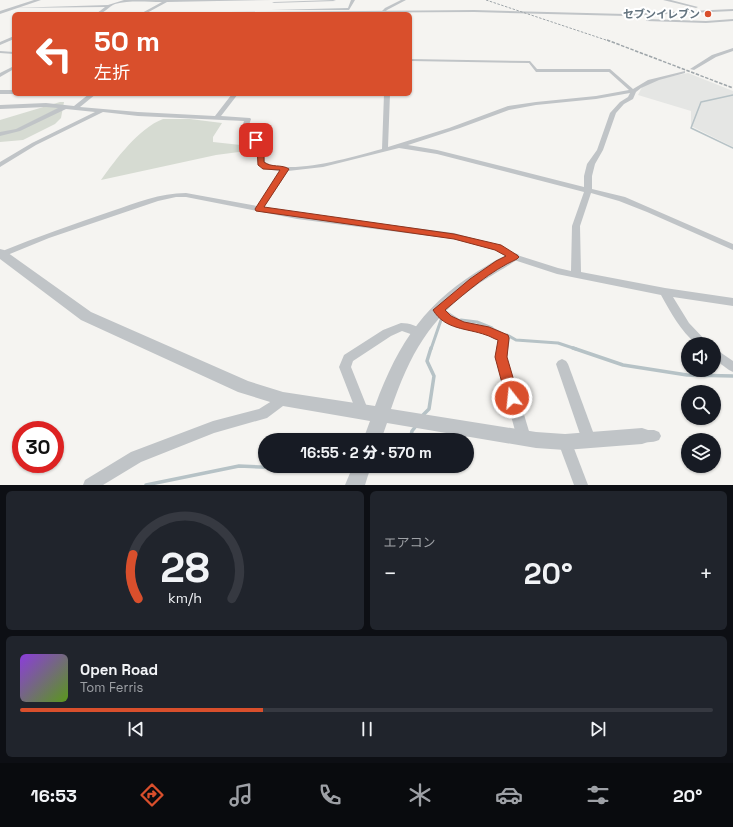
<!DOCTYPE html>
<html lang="ja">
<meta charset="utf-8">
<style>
:root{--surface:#171b24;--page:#20242c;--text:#f1f3f6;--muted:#9ea1a6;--line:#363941;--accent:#d94f2c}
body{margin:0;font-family:"Space Grotesk","Noto Sans JP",sans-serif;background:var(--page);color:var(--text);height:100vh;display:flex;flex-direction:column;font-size:15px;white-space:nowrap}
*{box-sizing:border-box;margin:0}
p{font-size:13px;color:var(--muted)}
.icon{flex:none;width:22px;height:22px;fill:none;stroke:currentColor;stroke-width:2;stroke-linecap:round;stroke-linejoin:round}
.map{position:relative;height:485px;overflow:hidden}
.drawer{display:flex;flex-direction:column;gap:6px;padding:6px;background:#0d0f14;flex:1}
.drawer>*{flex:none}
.banner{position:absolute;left:12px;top:12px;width:400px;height:84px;border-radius:6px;box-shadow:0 1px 3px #0004;background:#d94f2c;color:#fff;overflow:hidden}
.buttons{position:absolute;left:681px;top:337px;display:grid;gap:8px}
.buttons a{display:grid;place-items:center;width:40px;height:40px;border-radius:50%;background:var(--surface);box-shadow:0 1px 3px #0004;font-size:20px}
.speed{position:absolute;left:12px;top:421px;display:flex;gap:8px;font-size:20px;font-weight:700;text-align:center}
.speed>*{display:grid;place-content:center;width:52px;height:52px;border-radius:50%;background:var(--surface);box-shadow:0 1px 3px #0004;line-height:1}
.speed .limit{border:6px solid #d22;background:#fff;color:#111}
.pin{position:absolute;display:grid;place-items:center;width:34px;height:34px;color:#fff;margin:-17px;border-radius:8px;box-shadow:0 2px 6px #0006}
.me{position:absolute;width:44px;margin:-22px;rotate:344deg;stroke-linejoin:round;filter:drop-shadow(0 0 3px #0008)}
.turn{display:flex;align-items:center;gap:14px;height:84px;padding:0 16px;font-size:18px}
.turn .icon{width:52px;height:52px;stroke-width:2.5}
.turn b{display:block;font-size:28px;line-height:34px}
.big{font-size:30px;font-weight:800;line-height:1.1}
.drawer .card{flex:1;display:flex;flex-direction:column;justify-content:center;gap:6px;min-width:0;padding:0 14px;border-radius:6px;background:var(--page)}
.drawer .dial{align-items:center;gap:0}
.dial svg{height:104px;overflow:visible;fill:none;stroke:var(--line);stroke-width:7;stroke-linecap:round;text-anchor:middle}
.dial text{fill:var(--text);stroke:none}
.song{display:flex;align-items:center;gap:12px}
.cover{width:48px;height:48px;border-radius:6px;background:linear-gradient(135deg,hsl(270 70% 55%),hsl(90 70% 35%))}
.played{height:4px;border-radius:2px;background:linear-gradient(90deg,var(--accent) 35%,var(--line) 35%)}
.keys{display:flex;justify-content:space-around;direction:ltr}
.heat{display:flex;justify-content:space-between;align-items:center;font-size:22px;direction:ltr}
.drawer .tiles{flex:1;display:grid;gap:6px;grid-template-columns:1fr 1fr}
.card:last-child{grid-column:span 2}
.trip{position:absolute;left:258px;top:433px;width:216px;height:40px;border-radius:20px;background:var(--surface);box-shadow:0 1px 3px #0004;font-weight:800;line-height:40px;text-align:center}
.dock{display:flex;height:64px;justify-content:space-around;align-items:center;background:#090b0e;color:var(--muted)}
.dock .icon{width:28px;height:28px}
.dock .active{color:var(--accent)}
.dock b{font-size:18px;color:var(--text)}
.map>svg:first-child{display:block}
.built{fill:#e5e6e4}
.green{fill:#d6dbd2}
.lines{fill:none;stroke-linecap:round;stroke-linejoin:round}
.stream-far2{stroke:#b6c2c6;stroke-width:1.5}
.stream-far1{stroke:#b6c2c6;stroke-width:3}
.stream{stroke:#b6c2c6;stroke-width:3.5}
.minor{fill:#c0c4c7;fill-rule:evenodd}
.tertiary{fill:#c0c4c7;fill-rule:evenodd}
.rail-far1{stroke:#9fa6aa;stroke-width:1;stroke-dasharray:2.5 1.5;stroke-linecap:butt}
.rail{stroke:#9fa6aa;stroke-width:1.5;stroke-dasharray:3.5 1.5;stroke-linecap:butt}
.route{fill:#d94f2c;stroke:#8d331d}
.poi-dot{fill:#d94f2c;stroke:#fff;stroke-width:1.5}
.labels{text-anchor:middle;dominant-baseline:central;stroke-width:4;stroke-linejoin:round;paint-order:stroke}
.far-poi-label{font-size:11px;font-weight:bold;fill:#657580;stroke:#fff;text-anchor:end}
</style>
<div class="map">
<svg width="733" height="485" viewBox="0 0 733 485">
<rect width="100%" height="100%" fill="#f5f4f1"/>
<path class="built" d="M688,73l45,18v56l-42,-21v-15l-53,-16 4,-8 17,-8z"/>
<g class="green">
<path d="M60,102h4l-3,16 -6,6 -32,16 -23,2v-22z"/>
<path d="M163,119h27l32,4 -9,14v5l37,4 4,4 -38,5 -115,25c15,-21 38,-52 62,-61z"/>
</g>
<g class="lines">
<path class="stream-far2" d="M733,95l-32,7 -10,26 42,20"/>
<g class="stream-far1">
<path d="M461,320l16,2 15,6"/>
<path d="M507,335l9,5 42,3 18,6"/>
<path d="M431,349l10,-29"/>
</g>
<g class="stream">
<path d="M573,348l50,17 64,10 46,1"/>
<path d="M423,415l6,-6 5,-33 -7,-15 4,-13"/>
<path d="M410,440l2,-9 4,-5"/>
<path d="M146,485l93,-19 95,4 18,-4"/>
</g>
<g class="minor">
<path d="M124,0h148l-105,2 -22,12h-5l22,-12c-15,0 -32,-2 -47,2 -7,3 -11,10 -19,10l9,-7 -94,1 97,-3z"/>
<path d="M333,0l3,1 -64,2 2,-1z"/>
<path d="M351,0h4l-6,10h-78l77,-2z"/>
<path d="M401,0h5l-19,10 -4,4h-4l6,-6z"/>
<path d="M647,19l59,2 27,-2v2l-27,2 -60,-2z"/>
<path d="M14,36v3l-14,6v-3z"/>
<path d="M733,48v3l-17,6 -22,13 -4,-1 22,-14z"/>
<path d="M0,51l14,1v2l-14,-1z"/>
<path d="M410,59l120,2 7,8h73l23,20 15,-9 37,-9v2l-26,7 -18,8 -5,4 -3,7 -9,5 -8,9 -13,37 -8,14 -3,12v13l33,8 108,47v6l-86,-38 -28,-11 -28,-8 -11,33 1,46 84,16 68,10v8l-60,-9 16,26 20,21h-13c-16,-14 -25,-31 -35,-49l-104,-21 -46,-15 -16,-9 -42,-11 -156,-20 -111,-22h-10l-18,4 -109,37 -49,20v-6c37,-15 74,-28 112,-41 24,-8 48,-18 74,-18l71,13 23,-35 -8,-1 -14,-5 -2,-19 -14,-9 -1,-6 3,-10 -106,-5 -35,-4 -67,33 -36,22v-5l32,-19 63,-31 -29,-3 -46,22 -20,5v-4l16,-3 42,-21 -12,-1 -46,2v-4l46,-2 28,3 15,-12h7l-16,13 58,5 77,4 17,-22h6l-17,22 29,2 1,1 -4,12 1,5c14,5 17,11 17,26 3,1 7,4 11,4 30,5 76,-9 106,-17l2,-55h6l-2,53 61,-19 59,-22 28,-4 60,-6 33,-6 -20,-18h-73l-7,-9 -119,-2zM630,93l-2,4 -8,5 -10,11 -13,37 -10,14 -3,12v11l-147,-37 -29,-5 52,-17 49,-18 27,-5 60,-6zM399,148l38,6 147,38 -12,34 -1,45 -13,-3 -41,-13 -16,-9 -47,-13 -157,-20 -33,-6 24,-36 35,-4z"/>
<path d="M14,66v3l-14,8v-4z"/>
<rect x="0" y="90" width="14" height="4"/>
<path d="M439,306l22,14 33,8 14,7 2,3 -3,19 24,81 -2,4 -5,2 -5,-2 -2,-4 -22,-81 3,-17c-5,-2 -9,-5 -14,-7 -18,-5 -40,-5 -50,-23l1,-3z"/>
<path d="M401,323c8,0 19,3 24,10l-2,3 -4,1 -17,-6 -11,5 -38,25 -2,6 18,45 -1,4 -5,2 -5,-2 -19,-49 5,-12 39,-25z"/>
<path d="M714,348l19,13v11l-4,-2 -15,-11z"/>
<path d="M562,359l4,2 2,3 28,76 -2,4 -5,2 -5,-2 -2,-4 -26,-76 2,-3z"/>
<path d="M283,394l4,1 2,4 -2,4 -20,15 -53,15 -73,29 -38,23h-20l2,-5 46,-28 82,-31 46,-12z"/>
<path d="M642,430h12l5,2 2,4 -2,4c-7,3 -15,3 -22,0l-2,-4 2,-4z"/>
<path d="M565,436l5,2 18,47h-14l-16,-43 2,-4z"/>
</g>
<g class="tertiary">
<path d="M34,0h7l-41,14v-3z"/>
<path d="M663,0h8l27,7 -2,1z"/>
<path d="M733,9v2l-107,5 -152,-4 -354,2 2,-1 352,-3 152,4z"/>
<path d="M0,249l4,1 87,62 157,69 35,11 92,14c24,-65 51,-105 113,-141 8,-5 20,-13 30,-11l2,3c-2,4 -36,22 -43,28 -48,34 -67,69 -86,124l145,23 29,2 77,-6 6,2 3,6 -3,6 -6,2 -77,6 -29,-2 -149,-25 -6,17h-18l7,-19 -87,-15 -45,-14 -157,-72 -81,-61z"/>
<path d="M353,466h18l-6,19h-20z"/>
</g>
<path class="rail-far1" d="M486,0l123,41"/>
<path class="rail" d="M607,40l126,48"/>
</g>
<path class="route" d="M254,139h4l6,7v16c7,6 18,2 25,7l-25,38 190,27 47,11 16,10 2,2 -2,2c-27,12 -49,32 -72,51l6,6 13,6 25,5 19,8 1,3 -2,19 12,41 -2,3 -5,2 -4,-2 -2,-3 -11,-41 3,-17c-4,-1 -8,-4 -12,-5 -19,-7 -41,-5 -53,-25l37,-31 26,-18 10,-5 -11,-6 -41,-11 -198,-28 -1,-2 25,-39 -17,-1 -5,-4 -1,-19 -4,-6z"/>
<circle class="poi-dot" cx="708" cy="14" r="4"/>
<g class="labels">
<g class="far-poi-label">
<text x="700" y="14">セブンイレブン</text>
</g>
</g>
</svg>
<div class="buttons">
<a><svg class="icon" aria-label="sound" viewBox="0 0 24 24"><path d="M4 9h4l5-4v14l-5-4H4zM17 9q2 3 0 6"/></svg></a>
<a><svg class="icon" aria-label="search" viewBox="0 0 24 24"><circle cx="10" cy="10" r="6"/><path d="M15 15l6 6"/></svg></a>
<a><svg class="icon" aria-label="layers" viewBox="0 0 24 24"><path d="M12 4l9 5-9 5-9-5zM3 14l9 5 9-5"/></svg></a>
</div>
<div class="speed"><div class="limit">30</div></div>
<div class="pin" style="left:256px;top:140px;background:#d93025"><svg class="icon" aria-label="arrive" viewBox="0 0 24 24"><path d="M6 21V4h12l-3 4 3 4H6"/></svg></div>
<svg class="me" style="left:512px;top:398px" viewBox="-20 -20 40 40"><circle r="17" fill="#d94f2c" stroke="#fff" stroke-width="3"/><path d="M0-11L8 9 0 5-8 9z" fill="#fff"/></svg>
<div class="trip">16:55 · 2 分 · 570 m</div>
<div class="banner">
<div class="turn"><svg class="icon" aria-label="left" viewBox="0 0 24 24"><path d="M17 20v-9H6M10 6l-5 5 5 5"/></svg><div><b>50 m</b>左折</div></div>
</div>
</div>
<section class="drawer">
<div class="tiles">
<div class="card dial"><svg viewBox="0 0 100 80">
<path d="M14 69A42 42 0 1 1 86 69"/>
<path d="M14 69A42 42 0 0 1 10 35" stroke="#d94f2c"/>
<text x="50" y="56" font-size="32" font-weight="700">28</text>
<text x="50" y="72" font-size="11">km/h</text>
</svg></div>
<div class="card"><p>エアコン</p>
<div class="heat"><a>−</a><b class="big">20°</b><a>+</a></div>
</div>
<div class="card">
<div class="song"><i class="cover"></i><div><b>Open Road</b><p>Tom Ferris</p></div></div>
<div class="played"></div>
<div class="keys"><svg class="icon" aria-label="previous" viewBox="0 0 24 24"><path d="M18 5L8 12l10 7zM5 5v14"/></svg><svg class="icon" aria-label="pause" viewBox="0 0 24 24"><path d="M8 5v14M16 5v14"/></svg><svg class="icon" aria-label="next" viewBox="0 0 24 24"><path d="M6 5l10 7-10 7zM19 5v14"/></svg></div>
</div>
</div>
</section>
<nav class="dock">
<b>16:53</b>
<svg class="icon active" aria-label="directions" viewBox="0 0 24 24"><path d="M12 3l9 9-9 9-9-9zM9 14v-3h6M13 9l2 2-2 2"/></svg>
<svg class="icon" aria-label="music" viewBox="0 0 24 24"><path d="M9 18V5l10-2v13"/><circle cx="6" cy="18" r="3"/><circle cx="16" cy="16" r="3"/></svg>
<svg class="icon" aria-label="phone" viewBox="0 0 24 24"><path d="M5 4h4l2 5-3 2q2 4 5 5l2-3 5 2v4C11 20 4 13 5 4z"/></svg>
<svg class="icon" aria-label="climate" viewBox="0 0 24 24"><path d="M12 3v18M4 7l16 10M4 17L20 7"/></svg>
<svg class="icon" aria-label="car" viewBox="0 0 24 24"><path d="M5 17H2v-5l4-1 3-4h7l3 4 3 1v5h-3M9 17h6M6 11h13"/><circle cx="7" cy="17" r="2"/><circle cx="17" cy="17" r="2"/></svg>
<svg class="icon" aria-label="filters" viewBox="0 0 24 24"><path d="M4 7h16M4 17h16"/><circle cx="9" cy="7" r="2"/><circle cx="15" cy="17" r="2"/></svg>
<b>20°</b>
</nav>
